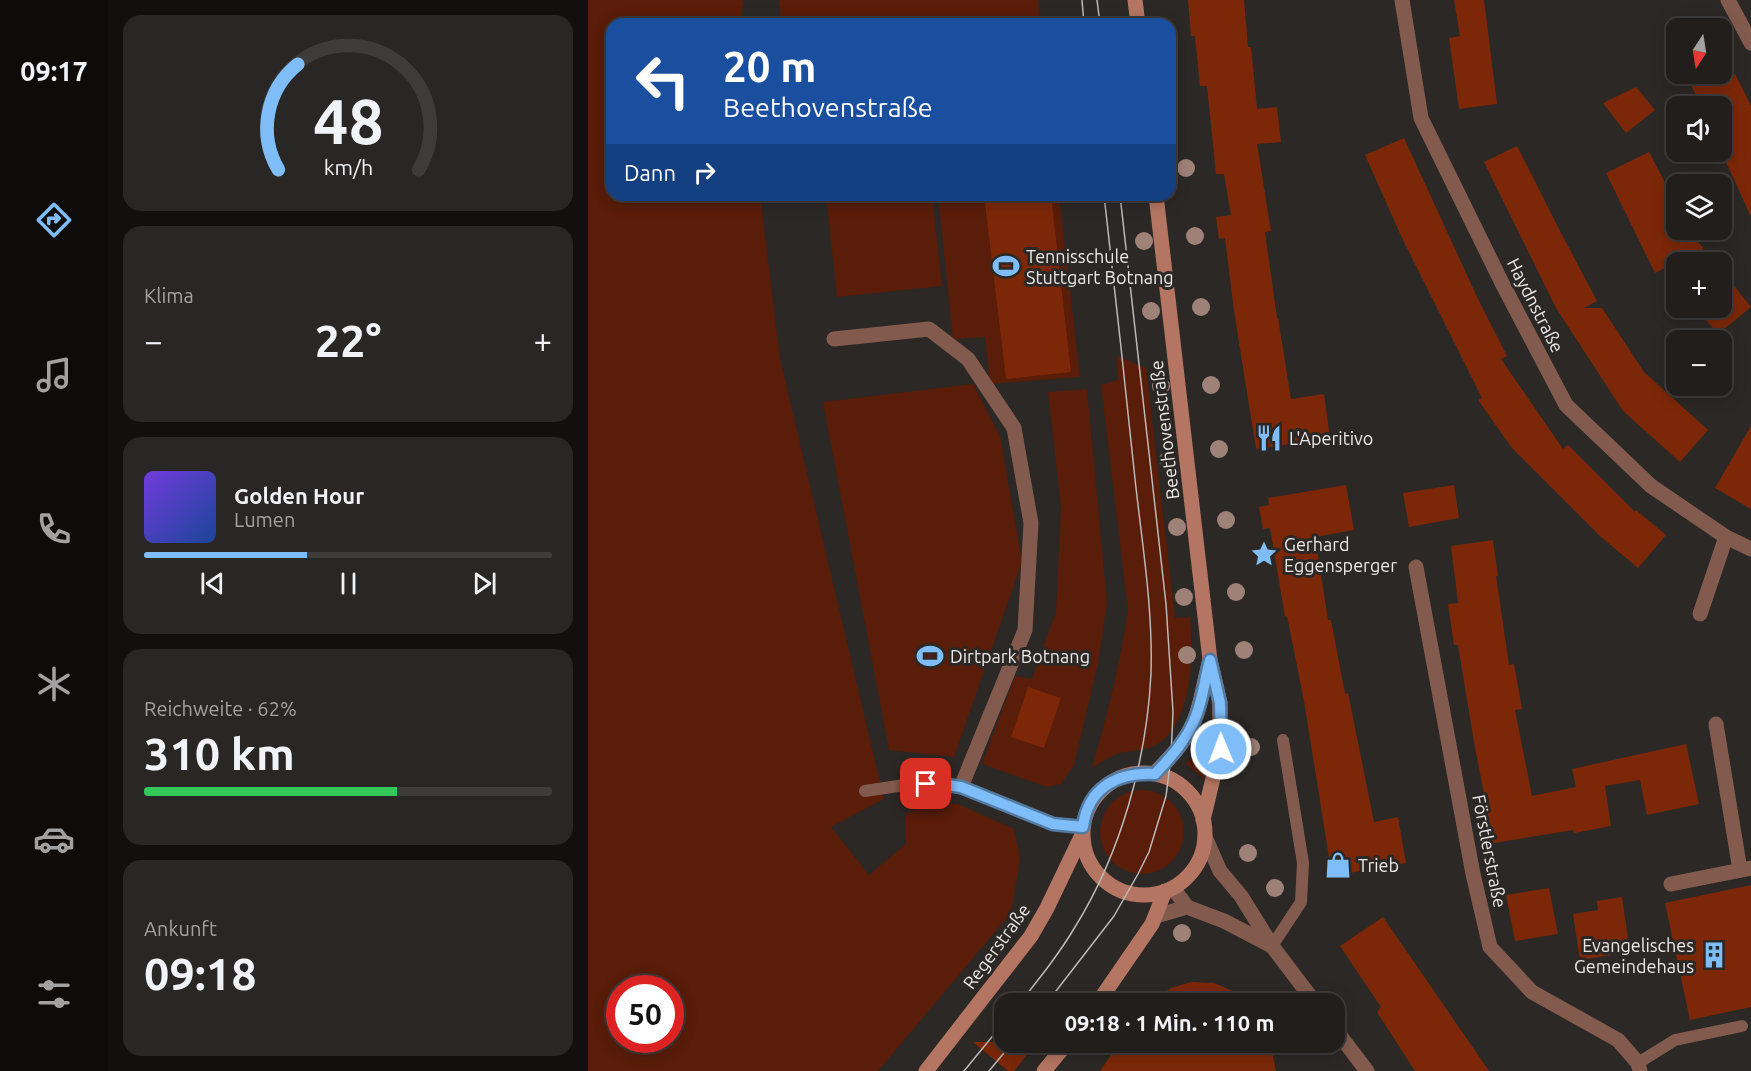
<!DOCTYPE html>
<html lang="de">
<meta charset="utf-8">
<style>
:root{--surface:#211e1c;--page:#292725;--text:#f1f3f6;--muted:#a2a2a3;--line:#3e3c3b;--accent:#7fbdf9}
body{margin:0;font-family:Ubuntu,sans-serif;background:var(--page);color:var(--text);height:100vh;display:flex;flex-direction:column;font-size:22px;white-space:nowrap}
*{box-sizing:border-box;margin:0}
p{font-size:20px;color:var(--muted)}
.icon{flex:none;width:33px;height:33px;fill:none;stroke:currentColor;stroke-width:2;stroke-linecap:round;stroke-linejoin:round}
.map{position:relative;flex:1;overflow:hidden}
.side{display:flex;flex-direction:column;gap:15px;padding:15px;background:#12100f;width:480px}
.side>*{flex:none}
.guide{position:absolute;left:18px;top:18px;width:570px;height:183px;border-radius:18px;box-shadow:0 3px 15px #0003,0 0 0 2px var(--line);background:#1a4fa0;color:#fff;overflow:hidden}
.needle{width:39px;rotate:192deg}
.buttons{position:absolute;left:1078px;top:18px;display:grid;gap:12px}
.buttons a{display:grid;place-items:center;width:66px;height:66px;border-radius:12px;background:var(--surface);box-shadow:0 3px 15px #0003,0 0 0 2px var(--line);font-size:30px}
.speed{position:absolute;left:18px;top:975px;display:flex;gap:12px;font-size:30px;font-weight:700;text-align:center}
.speed>*{display:grid;place-content:center;width:78px;height:78px;border-radius:50%;background:var(--surface);box-shadow:0 3px 15px #0003,0 0 0 2px var(--line);line-height:1}
.speed .limit{border:9px solid #d22;background:#fff;color:#111}
.pin{position:absolute;display:grid;place-items:center;width:51px;height:51px;color:#fff;margin:-26px;border-radius:12px;box-shadow:0 3px 9px #0006}
.me{position:absolute;width:66px;margin:-33px;rotate:359deg;stroke-linejoin:round;filter:drop-shadow(0 0 4px #0008)}
.turn{display:flex;align-items:center;gap:21px;height:126px;padding:0 18px;font-size:27px}
.turn .icon{width:78px;height:78px;stroke-width:2.5}
.turn b{display:block;font-size:42px;line-height:51px}
.then{display:flex;align-items:center;height:57px;padding:0 18px;background:#0003;gap:12px;font-size:22px}
.big{font-size:45px;font-weight:700;line-height:1.1}
.side .tile{flex:1;display:flex;flex-direction:column;justify-content:center;gap:9px;min-width:0;padding:0 21px;border-radius:18px;background:var(--page)}
.side .dial{align-items:center;gap:0}
.dial svg{height:156px;overflow:visible;fill:none;stroke:var(--line);stroke-width:7;stroke-linecap:round;text-anchor:middle}
.dial text{fill:var(--text);stroke:none}
.song{display:flex;align-items:center;gap:18px}
.cover{width:72px;height:72px;border-radius:9px;background:linear-gradient(135deg,hsl(260 70% 55%),hsl(220 70% 35%))}
.played{height:6px;border-radius:3px;background:linear-gradient(90deg,var(--accent) 40%,var(--line) 40%)}
.keys{display:flex;justify-content:space-around;direction:ltr}
.heat{display:flex;justify-content:space-between;align-items:center;font-size:33px;direction:ltr}
.charge{height:9px;border-radius:4px;background:linear-gradient(90deg,#34c759 62%,var(--line) 0)}
.trip{position:absolute;left:406px;top:993px;width:351px;height:60px;border-radius:18px;background:var(--surface);box-shadow:0 3px 15px #0003,0 0 0 2px var(--line);font-weight:700;line-height:60px;text-align:center}
main{display:flex;flex:1;min-height:0}
.tab-bar{display:flex;flex-direction:column;width:108px;justify-content:space-around;align-items:center;background:#0d0c0b;color:var(--muted)}
.tab-bar .icon{width:42px;height:42px}
.tab-bar .on{color:var(--accent)}
.tab-bar b{font-size:27px;color:var(--text)}
.map>svg:first-child{display:block}
.green{fill:#591d09;fill-rule:evenodd}
.building{fill:#7c2808}
.lines{fill:none;stroke-linecap:round;stroke-linejoin:round}
.service{stroke:#825b4e;stroke-width:12}
.pedestrian{stroke:#825b4e;stroke-width:15}
.minor{stroke:#825b4e;stroke-width:15}
.secondary{stroke:#b47662;stroke-width:15}
.tram{stroke:#bcb9b8;stroke-width:1.5}
.tree{fill:#9e8177}
.route-casing{stroke:#537ba2;stroke-width:15}
.route{stroke:#7fbdf9;stroke-width:10}
.labels{text-anchor:middle;dominant-baseline:central;stroke-width:6;stroke-linejoin:round;paint-order:stroke}
.poi-label{font-size:18px;fill:#ebe8e7;stroke:#2c2826;text-anchor:start}
.street-label{font-size:18px;fill:#ebe8e7;stroke:#2c2826}
</style>
<main>
<nav class="tab-bar">
<b>09:17</b>
<svg class="icon on" aria-label="directions" viewBox="0 0 24 24"><path d="M12 3l9 9-9 9-9-9zM9 14v-3h6M13 9l2 2-2 2"/></svg>
<svg class="icon" aria-label="music" viewBox="0 0 24 24"><path d="M9 18V5l10-2v13"/><circle cx="6" cy="18" r="3"/><circle cx="16" cy="16" r="3"/></svg>
<svg class="icon" aria-label="phone" viewBox="0 0 24 24"><path d="M5 4h4l2 5-3 2q2 4 5 5l2-3 5 2v4C11 20 4 13 5 4z"/></svg>
<svg class="icon" aria-label="climate" viewBox="0 0 24 24"><path d="M12 3v18M4 7l16 10M4 17L20 7"/></svg>
<svg class="icon" aria-label="car" viewBox="0 0 24 24"><path d="M5 17H2v-5l4-1 3-4h7l3 4 3 1v5h-3M9 17h6M6 11h13"/><circle cx="7" cy="17" r="2"/><circle cx="17" cy="17" r="2"/></svg>
<svg class="icon" aria-label="filters" viewBox="0 0 24 24"><path d="M4 7h16M4 17h16"/><circle cx="9" cy="7" r="2"/><circle cx="15" cy="17" r="2"/></svg>
</nav>
<section class="side">
<div class="tile dial"><svg viewBox="0 0 100 80">
<path d="M14 69A42 42 0 1 1 86 69"/>
<path d="M14 69A42 42 0 0 1 24 15" stroke="#7fbdf9"/>
<text x="50" y="56" font-size="32" font-weight="700">48</text>
<text x="50" y="72" font-size="11">km/h</text>
</svg></div>
<div class="tile"><p>Klima</p>
<div class="heat"><a>−</a><b class="big">22°</b><a>+</a></div>
</div>
<div class="tile">
<div class="song"><i class="cover"></i><div><b>Golden Hour</b><p>Lumen</p></div></div>
<div class="played"></div>
<div class="keys"><svg class="icon" aria-label="previous" viewBox="0 0 24 24"><path d="M18 5L8 12l10 7zM5 5v14"/></svg><svg class="icon" aria-label="pause" viewBox="0 0 24 24"><path d="M8 5v14M16 5v14"/></svg><svg class="icon" aria-label="next" viewBox="0 0 24 24"><path d="M6 5l10 7-10 7zM19 5v14"/></svg></div>
</div>
<div class="tile"><p>Reichweite · 62%</p><b class="big">310 km</b><div class="charge"></div></div>
<div class="tile"><p>Ankunft</p><b class="big">09:18</b></div>
</section>
<div class="map">
<svg width="1163" height="1071" viewBox="0 0 1163 1071">
<rect width="100%" height="100%" fill="#2c2826"/>
<g class="green">
<path d="M0,0h155l-2,24h-129v171h148l20,164 104,440 -53,28 38,48 37,-31v-31l29,-10 23,1 56,25 6,30 -9,54 -133,158h-290zM32,988h50v52h-50z"/>
<path d="M191,0h259l2,24h-259z"/>
<path d="M238,195h106l10,91 -105,11z"/>
<path d="M350,195h121l21,182 -90,7 -5,-47 -32,2z"/>
<path d="M529,356l29,12 29,250 15,-1c3,37 4,111 -38,130 -9,4 -22,4 -31,6 -11,3 -20,9 -29,15 15,-52 28,-104 36,-158l-27,-225 17,-5z"/>
<path d="M385,384l27,52 22,126 -68,195 -65,-7 -66,-348z"/>
<path d="M499,389l20,214 -9,60 -24,102 -13,19 -14,3 -65,-23 33,-88 17,3 24,-67 5,-105 -13,-115z"/>
<path d="M621,722l3,8 -8,49 -18,-15 10,-14z"/>
<circle cx="554" cy="832" r="42"/>
</g>
<g class="building">
<path d="M600,0h56l4,47h3l6,62 20,-2 4,35 -24,2 14,87 -6,1 12,86h1l13,81 33,-5 6,44 -74,11 -22,-138 -9,-73 -6,1 -3,-22 15,-2 -7,-41h-8l-9,-88h-7l-5,-50h-4z"/>
<path d="M866,0h30l13,104 -38,5 -10,-71 11,-2z"/>
<path d="M1098,74h49l16,32v111l-29,-64v-47h-21z"/>
<path d="M1048,87l19,23 -29,23 -23,-30z"/>
<path d="M816,138l74,161 29,57 -6,3 62,90 5,-4 67,67 1,-2 30,25 -28,33 -37,-31 -89,-89 -34,-48 4,-2 -80,-160 -37,-83z"/>
<path d="M929,146l43,85 37,70 -13,7h18l42,64 64,58 -28,32 -57,-51 -67,-103 -72,-146z"/>
<path d="M1061,152l28,54v24h11l16,19 -49,24 -49,-100z"/>
<path d="M396,195h67l20,177 -65,7z"/>
<path d="M1134,271l29,36 -33,27 -22,-26h26z"/>
<path d="M1163,426v83l-36,-21z"/>
<path d="M758,485l8,45 -39,7 13,83h3l14,74 3,-1 26,129 24,-5 8,46 -74,13 -28,-175 -17,-85 -2,1 -15,-89 -7,1 -4,-22 10,-2 -1,-7z"/>
<path d="M866,485l5,33 -50,9 -6,-34z"/>
<path d="M905,540l5,36h-2l13,89 5,-1 8,45 -7,1 17,86 44,-9 -4,-18 114,-25 13,60 -52,11 -7,-35 -35,6 6,40 -37,7 -1,-3 -85,14 -5,-33 4,-1 -13,-68 -16,-97h-4l-6,-41 10,-1 -7,-57z"/>
<path d="M440,687l33,11 -17,50 -33,-11z"/>
<path d="M1163,885v122l-61,13 -25,-117z"/>
<path d="M961,888l9,46 -43,7 -9,-46z"/>
<path d="M1034,897l8,55 -50,8 -7,-46 25,-4 -1,-9z"/>
<path d="M795,917l84,122 22,32h-74l-38,-59 4,-5 -41,-61z"/>
<path d="M603,982l23,1 23,10 13,11h-103l24,-16z"/>
<path d="M385,1042h64l-23,29h-6z"/>
<path d="M532,1042h150l6,29h-176z"/>
</g>
<g class="lines">
<g class="service">
<path d="M277,791l46,-7h29l21,3 92,36 30,4"/>
<path d="M684,946l29,-44 2,-39 -20,-123"/>
<path d="M1050,1063l37,-23 67,-14"/>
</g>
<g class="pedestrian">
<path d="M1112,614l26,-77"/>
<path d="M1128,724l24,146"/>
<path d="M1083,884l80,-16"/>
</g>
<g class="minor">
<path d="M814,0l19,118 81,165 64,122 85,81 75,51 25,12"/>
<path d="M1140,0l23,43"/>
<path d="M246,339l95,-10 39,30 46,69 17,95 -6,107 -64,157"/>
<path d="M828,567l57,307 17,73 42,45 86,48 20,23 2,8"/>
<path d="M617,837l15,34 21,25 31,50 44,58"/>
<path d="M585,888l14,19 37,14 48,25"/>
<path d="M568,916l31,-9"/>
<path d="M747,1029l32,42"/>
</g>
<g class="secondary">
<path d="M547,0l3,24"/>
<path d="M568,195l54,465 10,43v46l-17,71"/>
<path d="M567,773c17,-17 35,-36 42,-60 5,-16 8,-34 12,-50"/>
<circle cx="556" cy="834" r="61"/>
<path d="M509,1004l55,-80 13,-33"/>
<path d="M338,1071l105,-135 16,-28 35,-73"/>
<path d="M456,1071l24,-29"/>
</g>
<g class="tram">
<path d="M494,0l2,24"/>
<path d="M509,0l3,24"/>
<path d="M431,1004c20,-25 40,-50 56,-77 46,-74 72,-168 76,-254 2,-65 -9,-130 -16,-194 -10,-95 -20,-189 -31,-284"/>
<path d="M458,1004l68,-88 24,-42 11,-22 17,-56 5,-39 2,-45 -7,-108 -46,-409"/>
<path d="M376,1071l41,-50"/>
<path d="M401,1071l24,-29"/>
</g>
</g>
<g class="tree">
<circle cx="598" cy="168" r="9"/>
<circle cx="607" cy="236" r="9"/>
<circle cx="556" cy="241" r="9"/>
<circle cx="613" cy="307" r="9"/>
<circle cx="563" cy="311" r="9"/>
<circle cx="623" cy="385" r="9"/>
<circle cx="573" cy="386" r="9"/>
<circle cx="631" cy="449" r="9"/>
<circle cx="580" cy="460" r="9"/>
<circle cx="638" cy="520" r="9"/>
<circle cx="589" cy="527" r="9"/>
<circle cx="648" cy="592" r="9"/>
<circle cx="596" cy="597" r="9"/>
<circle cx="656" cy="650" r="9"/>
<circle cx="599" cy="655" r="9"/>
<circle cx="663" cy="747" r="9"/>
<circle cx="660" cy="853" r="9"/>
<circle cx="687" cy="888" r="9"/>
<circle cx="594" cy="933" r="9"/>
</g>
<g class="lines">
<g class="route-casing">
<path id="route" d="M338,784h14l21,3 92,37 30,3c5,-40 35,-55 72,-53 17,-18 33,-36 41,-58 7,-18 9,-38 14,-56l10,43 1,46"/>
</g>
<use href="#route" class="route"/>
</g>
<defs>
<g id="stadium-bare" transform="scale(2.07)"><path d="M0-5a6.5 5 0 1 0 0 10a6.5 5 0 1 0 0-10ZM-3.5-1.8h7v3.6h-7Z" fill="#7fbdf9" stroke="#2c2826" stroke-width="2.5" paint-order="stroke"/></g>
<g id="restaurant-bare" transform="scale(2.07)"><path d="M-5-6h1v4h1v-4h1v4h1v-4h1v5L-1.5 .5V6h-2V.5L-5-1ZM5-6V6H3V1.5H1.5Q1.5-4 5-6Z" fill="#7fbdf9" stroke="#2c2826" stroke-width="2.5" paint-order="stroke"/></g>
<g id="sight-bare" transform="scale(2.07)"><path d="M0-6L1.8-2.2L6-1.7L2.9 1.2L3.7 5.4L0 3.3L-3.7 5.4L-2.9 1.2L-6-1.7L-1.8-2.2Z" fill="#7fbdf9" stroke="#2c2826" stroke-width="2.5" paint-order="stroke"/></g>
<g id="shop-bare" transform="scale(2.07)"><path d="M-5-2.5h2.3a2.7 3.5 0 0 1 5.4 0H5L5.5 6h-11ZM-1.5-2.5h3a1.5 2.3 0 0 0-3 0Z" fill="#7fbdf9" stroke="#2c2826" stroke-width="2.5" paint-order="stroke"/></g>
<g id="building-bare" transform="scale(2.07)"><path d="M-4-6H4V6H1V3H-1V6H-4ZM-2.5-4.3h1.7v1.8h-1.7ZM.8-4.3h1.7v1.8H.8ZM-2.5-1h1.7V.8h-1.7ZM.8-1h1.7V.8H.8Z" fill="#7fbdf9" stroke="#2c2826" stroke-width="2.5" paint-order="stroke"/></g>
</defs>
<g fill-rule="evenodd">
<use href="#stadium-bare" x="418" y="266"/>
<use href="#restaurant-bare" x="681" y="438"/>
<use href="#sight-bare" x="676" y="554"/>
<use href="#stadium-bare" x="342" y="656"/>
<use href="#shop-bare" x="750" y="865"/>
<use href="#building-bare" x="1126" y="955"/>
</g>
<g class="labels">
<g class="poi-label">
<text x="438" y="256">Tennisschule<tspan x="438" dy="21">Stuttgart Botnang</tspan></text>
<text x="701" y="438">L'Aperitivo</text>
<text x="696" y="544">Gerhard<tspan x="696" dy="21">Eggensperger</tspan></text>
<text x="362" y="656">Dirtpark Botnang</text>
<text x="770" y="865">Trieb</text>
<text x="1106" y="945" text-anchor="end">Evangelisches<tspan x="1106" dy="21">Gemeindehaus</tspan></text>
</g>
<g class="street-label">
<text transform="translate(948 305) rotate(63)">Haydnstraße</text>
<text transform="translate(576 430) rotate(-97)">Beethovenstraße</text>
<text transform="translate(902 851) rotate(79)">Förstlerstraße</text>
<text transform="translate(408 946) rotate(-54)">Regerstraße</text>
</g>
</g>
</svg>
<div class="buttons">
<a><svg class="needle" viewBox="-14 -14 28 28"><path d="M0-13l5 13h-10z" fill="#e53935"/><path d="M0 13l5-13h-10z" fill="#a2a2a3"/></svg></a>
<a><svg class="icon" aria-label="sound" viewBox="0 0 24 24"><path d="M4 9h4l5-4v14l-5-4H4zM17 9q2 3 0 6"/></svg></a>
<a><svg class="icon" aria-label="layers" viewBox="0 0 24 24"><path d="M12 4l9 5-9 5-9-5zM3 14l9 5 9-5"/></svg></a>
<a>+</a>
<a>−</a>
</div>
<div class="speed"><div class="limit">50</div></div>
<div class="pin" style="left:338px;top:784px;background:#d93025"><svg class="icon" aria-label="arrive" viewBox="0 0 24 24"><path d="M6 21V4h12l-3 4 3 4H6"/></svg></div>
<svg class="me" style="left:633px;top:749px" viewBox="-20 -20 40 40"><circle r="17" fill="#7fbdf9" stroke="#fff" stroke-width="3"/><path d="M0-11L8 9 0 5-8 9z" fill="#fff"/></svg>
<div class="trip">09:18 · 1 Min. · 110 m</div>
<div class="guide">
<div class="turn"><svg class="icon" aria-label="left" viewBox="0 0 24 24"><path d="M17 20v-9H6M10 6l-5 5 5 5"/></svg><div><b>20 m</b>Beethovenstraße</div></div>
<div class="then">Dann<svg class="icon" aria-label="right" viewBox="0 0 24 24"><path d="M7 20v-9h11M14 6l5 5-5 5"/></svg></div>
</div>
</div>
</main>
